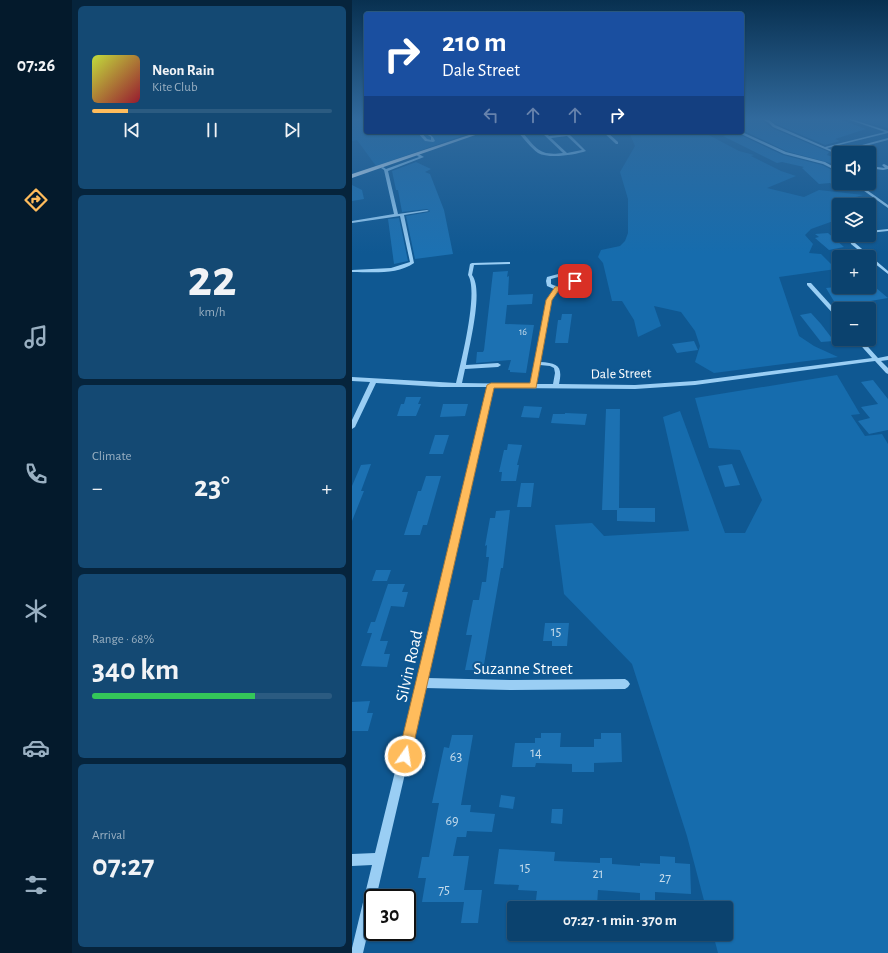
<!DOCTYPE html>
<meta charset="utf-8">
<style>
:root{--surface:#0b426e;--page:#144973;--text:#f1f3f6;--muted:#9ab0c2;--line:#2b5b81;--accent:#ffbc5c}
body{margin:0;font-family:"Alegreya Sans",sans-serif;background:var(--page);color:var(--text);height:100vh;display:flex;flex-direction:column;font-size:15px;white-space:nowrap}
*{box-sizing:border-box;margin:0}
p{font-size:13px;color:var(--muted)}
.icon{flex:none;width:22px;height:22px;fill:none;stroke:currentColor;stroke-width:2;stroke-linecap:round;stroke-linejoin:round}
.map{position:relative;flex:1;overflow:hidden}
.drawer{display:flex;flex-direction:column;gap:6px;padding:6px;background:#06243c;width:280px}
.drawer>*{flex:none}
.banner{position:absolute;left:12px;top:12px;width:380px;height:122px;border-radius:4px;box-shadow:0 1px 3px #0004,0 0 0 1px var(--line);background:#1a4fa0;color:#fff;overflow:hidden}
.controls{position:absolute;left:480px;top:146px;display:grid;gap:8px}
.controls a{display:grid;place-items:center;width:44px;height:44px;border-radius:4px;background:var(--surface);box-shadow:0 1px 3px #0004,0 0 0 1px var(--line);font-size:20px}
.speed{position:absolute;left:12px;top:889px;display:flex;gap:8px;font-size:20px;font-weight:700;text-align:center}
.speed>*{display:grid;place-content:center;width:52px;height:52px;border-radius:50%;background:var(--surface);box-shadow:0 1px 3px #0004,0 0 0 1px var(--line);line-height:1}
.speed .limit{border:2px solid #111;border-radius:6px;background:#fff;color:#111}
.pin{position:absolute;display:grid;place-items:center;width:34px;height:34px;color:#fff;margin:-17px;border-radius:8px;box-shadow:0 2px 6px #0006}
.me{position:absolute;width:44px;margin:-22px;rotate:13deg;stroke-linejoin:round;filter:drop-shadow(0 0 3px #0008)}
.turn{display:flex;align-items:center;gap:14px;height:84px;padding:0 12px;font-size:18px}
.turn .icon{width:52px;height:52px;stroke-width:2.5}
.turn b{display:block;font-size:28px;line-height:34px}
.lanes{display:flex;align-items:center;height:38px;padding:0 12px;background:#0003;justify-content:center;gap:20px;direction:ltr}
.lanes .off{opacity:.35}
.big{font-size:30px;font-weight:700;line-height:1.1}
.drawer .widget{flex:1;display:flex;flex-direction:column;justify-content:center;gap:6px;min-width:0;padding:0 14px;border-radius:6px;background:var(--page)}
.drawer .dial{align-items:center;gap:0}
.dial b{font-size:52px;line-height:1}
.song{display:flex;align-items:center;gap:12px}
.cover{width:48px;height:48px;border-radius:6px;background:linear-gradient(135deg,hsl(70 70% 55%),hsl(350 70% 35%))}
.played{height:4px;border-radius:2px;background:linear-gradient(90deg,var(--accent) 15%,var(--line) 15%)}
.keys{display:flex;justify-content:space-around;direction:ltr}
.heat{display:flex;justify-content:space-between;align-items:center;font-size:22px;direction:ltr}
.charge{height:6px;border-radius:3px;background:linear-gradient(90deg,#34c759 68%,var(--line) 0)}
.trip{position:absolute;left:155px;top:901px;width:226px;height:40px;border-radius:4px;background:var(--surface);box-shadow:0 1px 3px #0004,0 0 0 1px var(--line);font-weight:700;line-height:40px;text-align:center}
main{display:flex;flex:1;min-height:0}
.dock{display:flex;flex-direction:column;width:72px;justify-content:space-around;align-items:center;background:#041a2c;color:var(--muted)}
.dock .icon{width:28px;height:28px}
.dock .current{color:var(--accent)}
.dock b{font-size:18px;color:var(--text)}
.map>svg:first-child{display:block}
.green{fill:#166cad}
.building{fill:#1c71b2}
.lines{fill:none;stroke-linecap:round;stroke-linejoin:round}
.minor{fill:#9acef4;fill-rule:evenodd}
.major{fill:#e6f3ff;fill-rule:evenodd}
.route{fill:#ffbc5c;stroke:#a67a3c}
.labels{text-anchor:middle;dominant-baseline:central;stroke-width:4;stroke-linejoin:round;paint-order:stroke}
.far-number-label{font-size:10px;fill:#c6dcec}
.street-label{font-size:14px;fill:#fff;stroke:#0f5892}
.near-number-label{font-size:14px;fill:#c6dcec}
.near-street-label{font-size:17px;fill:#fff;stroke:#0f5892}
</style>
<main>
<nav class="dock">
<b>07:26</b>
<svg class="icon current" aria-label="directions" viewBox="0 0 24 24"><path d="M12 3l9 9-9 9-9-9zM9 14v-3h6M13 9l2 2-2 2"/></svg>
<svg class="icon" aria-label="music" viewBox="0 0 24 24"><path d="M9 18V5l10-2v13"/><circle cx="6" cy="18" r="3"/><circle cx="16" cy="16" r="3"/></svg>
<svg class="icon" aria-label="phone" viewBox="0 0 24 24"><path d="M5 4h4l2 5-3 2q2 4 5 5l2-3 5 2v4C11 20 4 13 5 4z"/></svg>
<svg class="icon" aria-label="climate" viewBox="0 0 24 24"><path d="M12 3v18M4 7l16 10M4 17L20 7"/></svg>
<svg class="icon" aria-label="car" viewBox="0 0 24 24"><path d="M5 17H2v-5l4-1 3-4h7l3 4 3 1v5h-3M9 17h6M6 11h13"/><circle cx="7" cy="17" r="2"/><circle cx="17" cy="17" r="2"/></svg>
<svg class="icon" aria-label="filters" viewBox="0 0 24 24"><path d="M4 7h16M4 17h16"/><circle cx="9" cy="7" r="2"/><circle cx="15" cy="17" r="2"/></svg>
</nav>
<section class="drawer">
<div class="widget">
<div class="song"><i class="cover"></i><div><b>Neon Rain</b><p>Kite Club</p></div></div>
<div class="played"></div>
<div class="keys"><svg class="icon" aria-label="previous" viewBox="0 0 24 24"><path d="M18 5L8 12l10 7zM5 5v14"/></svg><svg class="icon" aria-label="pause" viewBox="0 0 24 24"><path d="M8 5v14M16 5v14"/></svg><svg class="icon" aria-label="next" viewBox="0 0 24 24"><path d="M6 5l10 7-10 7zM19 5v14"/></svg></div>
</div>
<div class="widget dial"><b>22</b><p>km/h</p></div>
<div class="widget"><p>Climate</p>
<div class="heat"><a>−</a><b class="big">23°</b><a>+</a></div>
</div>
<div class="widget"><p>Range · 68%</p><b class="big">340 km</b><div class="charge"></div></div>
<div class="widget"><p>Arrival</p><b class="big">07:27</b></div>
</section>
<div class="map">
<svg width="536" height="953" viewBox="0 0 536 953">
<rect width="100%" height="100%" fill="#0f5892"/>
<g class="green">
<path d="M0,119h14v13h107l-97,34 -19,-26 -5,1z"/>
<path d="M499,119h37v9z"/>
<path d="M277,132h74l36,19 15,4 -3,1 30,15 15,5 -29,12 37,9 15,-7 44,5 -11,3 -13,2 -3,3 3,3v13l-28,10 -6,6 8,9 -4,9 12,1 15,15 -57,8 20,59 15,10 24,11 -124,16 -19,-11 5,-16 -5,-15 -14,-19 -27,-6 7,20 -23,11 -4,-17 -12,-19h-10l-9,-38 -5,-6 3,-7 19,-4 5,-5 3,-8v-34l-8,-27 15,-26z"/>
<path d="M485,375l23,39 -9,1 14,21 17,-2 6,10v509h-170l-5,-19h13v-26h-20l-19,-72 -55,-172 -68,-70 -9,-69 37,-2 12,13 85,-5 -26,-114 17,-6 45,122h20l17,-33 -22,-50 -31,-2 -14,-50z"/>
</g>
<g class="building">
<path d="M398,119h11l11,9 57,24 -2,3 12,4 -9,4 -44,-12 -44,-21v-9z"/>
<path d="M418,119h69l27,10 -31,10 5,2 -15,4 -49,-21z"/>
<path d="M384,133l47,22 39,10 8,4 9,7v13l-9,-6 -11,1 -17,-16 2,-1 -22,-5 -5,1 -54,-27z"/>
<path d="M64,162l15,7 -6,3 5,2 14,36 9,44 -38,5 -9,-43 23,-4 1,-1 -3,-2 -25,3 -4,-22h-2l-4,-19z"/>
<path d="M0,185l10,5 2,9 -12,2z"/>
<path d="M47,218l9,43 -14,3 -6,-45z"/>
<path d="M476,233l16,14 -15,3 -14,-12 4,-1 -4,-3z"/>
<path d="M156,271l-1,6 2,-1 -1,19 25,-1 -1,10 -25,1 -2,19 29,1 -8,48 -16,-1v-2h-2l3,-10 -35,3 1,-11h6l1,-2 9,-78z"/>
<path d="M517,282l19,16 -35,6 3,3 -18,1 -12,-20 10,-1 8,8 10,-1 15,-3z"/>
<path d="M459,313l10,11 13,17 -13,1 -21,-27z"/>
<path d="M210,314h10l-4,29h-13l3,-23h3z"/>
<path d="M342,341l4,9 -21,3 -5,-9z"/>
<path d="M521,380l15,19v31l-19,4 -11,-13 12,-3 -9,-11 17,-3 -17,-22z"/>
<path d="M54,397h15l-3,7h3l-5,12h-19l4,-12h3z"/>
<path d="M91,404h25l-3,12 -25,1z"/>
<path d="M172,406l18,1 -3,11 -18,-1z"/>
<path d="M254,409h14l-1,99h36v14l-38,-1v-11h-15z"/>
<path d="M213,413l22,1 -2,11 -34,-2 2,-9h12z"/>
<path d="M83,435h14l-6,19h-14z"/>
<path d="M156,444l14,1 -5,20h2l-3,16h-15l1,-9h-3l5,-22h3z"/>
<path d="M19,464l-10,27h3l-12,30v-35l9,-21z"/>
<path d="M380,464l8,21 -15,2 -7,-21z"/>
<path d="M74,476h15l-14,49h-4l-3,10h-16l14,-44h3z"/>
<path d="M169,483h13l-3,24h-14z"/>
<path d="M158,510l-7,58h-2l-18,102h-18l7,-35h-6l7,-35h6l3,-18h4l3,-25h-3l1,-12 -2,1 5,-28h5l1,-7z"/>
<path d="M24,570h15l-4,11h-15z"/>
<path d="M36,584h17l-3,8h6l-4,15 -13,-1 -11,35h8l-4,13h6l-3,13 -26,-1 11,-33h-5l4,-11h4z"/>
<path d="M193,623h24l-2,23h-15v-5h-9z"/>
<path d="M18,701l-3,12h6l-5,18h-16v-29z"/>
<path d="M189,733h20l-1,14h34v-8h7v-6h20l1,29 -28,1v9h-22v-8l-36,-1 -1,4h-23l3,-24h20v-5h6z"/>
<path d="M100,735h21l-12,70h10l-1,7 25,2 -3,18 -25,-1 -1,6h-9l-4,19h16l-5,34h18l-4,33h-17l3,-21h-42l4,-24h-8l4,-21h7l10,-54h-7l12,-56 5,1z"/>
<path d="M149,795l14,2 -2,12 -14,-2z"/>
<path d="M200,809h11l-1,15 -11,-1z"/>
<path d="M147,849l56,3 -1,9 46,2v-5h12v6l28,2v-3l20,1v-8l15,1v6l15,1 1,30 -36,-2v10l-15,-1v-8l-42,-3 -1,15 -61,-5 1,-9 -19,-1 1,-5 -25,-1z"/>
</g>
<g class="lines">
<g class="minor">
<path d="M410,119c6,0 9,2 13,6l50,22 60,-15 -38,-13h4l37,12v2l-61,15 9,4 52,-14v2l-49,13v2l-66,-28 -4,-4z"/>
<path d="M65,132h4l6,7 4,1v-3l-8,-5c6,0 10,4 12,9l-2,1 -8,-1z"/>
<path d="M166,132h4c15,17 17,24 41,21l-22,-21h4l4,4 20,-2 17,17c-11,4 -37,8 -48,2 -7,-5 -14,-14 -20,-21zM215,136l15,14 -15,3 -16,-15z"/>
<path d="M251,132h4l11,10v2h-2z"/>
<path d="M385,132h5l44,20 39,10 14,8v2l-16,-8 -39,-10z"/>
<path d="M65,153l7,4 -36,14 10,43 29,-4 2,1 -25,4 10,48c-17,12 -42,9 -62,9v-2l39,-2 19,-6 -10,-46 -48,7v-2l42,-7 -10,-44 -3,-2 2,-1 3,2 33,-12 -4,-3z"/>
<path d="M532,164l4,2v3l-5,1 -14,-2v-2l16,2 -3,-3z"/>
<path d="M501,183h4l31,22v3z"/>
<path d="M536,229v2l-19,2v-2z"/>
<path d="M502,235h4l-4,4 1,4 33,28v3l-19,-15v-2h-2l-16,-13 -1,-5z"/>
<path d="M156,262h2v2l-36,1 -2,10c12,15 -3,71 -6,90l32,-2 3,2 -3,2 -33,2 -3,14 68,1 17,-84 7,-11 -7,-3 -1,-5 1,-4 15,-4 14,4 1,4c-4,7 -10,9 -18,9l-8,10 -11,62c18,1 23,4 19,22l76,1 60,-4 177,-23 -17,-19h6l17,19 10,-2v4l-7,1 7,7v6l-2,-1 -11,-12 -180,24 -60,4 -142,-1 -17,79 -49,211 85,2 113,-1 3,2 2,3 -2,3 -3,2 -113,1 -87,-2 -49,210h-3v13l-10,42h-11v-5l20,-83 -20,1v-12l23,-1 95,-386 17,-80h-46l-65,-4 -21,44 -3,2v-9l18,-38 -18,-1v-4l104,6c5,-21 23,-92 12,-108l2,-11 2,-1zM210,276l10,3 1,2c-6,7 -14,7 -22,3v-5zM188,365l10,1 4,2 1,5 -2,11h-17z"/>
<path d="M455,283h4l28,31v5l-2,-1 -30,-33z"/>
</g>
<path class="major" d="M126,132h6l-132,46v-4z"/>
</g>
<linearGradient id="sky" x2="0" y2="1"><stop stop-color="#083050"/><stop offset="0.47" stop-color="#316a9d"/><stop offset="1" stop-color="#316a9d" stop-opacity="0"/></linearGradient>
<rect width="536" height="253" fill="url(#sky)"/>
<path class="route" d="M220,280l6,1 -7,7 -12,2 -7,10 -16,88h-42l-83,368 -2,4 -4,2 -5,-2 -2,-4 89,-371 4,-2h39l16,-83 9,-13 12,-2z"/>
<g class="labels">
<g class="far-number-label">
<text x="171" y="332">16</text>
</g>
<g class="street-label">
<text transform="translate(269 374) rotate(-1)">Dale Street</text>
</g>
<g class="near-number-label">
<text x="204" y="632">15</text>
<text x="184" y="753">14</text>
<text x="104" y="757">63</text>
<text x="100" y="821">69</text>
<text x="173" y="868">15</text>
<text x="246" y="874">21</text>
<text x="313" y="878">27</text>
<text x="92" y="890">75</text>
</g>
<g class="near-street-label">
<text transform="translate(57 666) rotate(-77)">Silvin Road</text>
<text x="171" y="668">Suzanne Street</text>
</g>
</g>
</svg>
<div class="controls">
<a><svg class="icon" aria-label="sound" viewBox="0 0 24 24"><path d="M4 9h4l5-4v14l-5-4H4zM17 9q2 3 0 6"/></svg></a>
<a><svg class="icon" aria-label="layers" viewBox="0 0 24 24"><path d="M12 4l9 5-9 5-9-5zM3 14l9 5 9-5"/></svg></a>
<a>+</a>
<a>−</a>
</div>
<div class="speed"><div class="limit">30</div></div>
<div class="pin" style="left:223px;top:281px;background:#d93025"><svg class="icon" aria-label="arrive" viewBox="0 0 24 24"><path d="M6 21V4h12l-3 4 3 4H6"/></svg></div>
<svg class="me" style="left:53px;top:756px" viewBox="-20 -20 40 40"><circle r="17" fill="#ffbc5c" stroke="#fff" stroke-width="3"/><path d="M0-11L8 9 0 5-8 9z" fill="#fff"/></svg>
<div class="trip">07:27 · 1 min · 370 m</div>
<div class="banner">
<div class="turn"><svg class="icon" aria-label="right" viewBox="0 0 24 24"><path d="M7 20v-9h11M14 6l5 5-5 5"/></svg><div><b>210 m</b>Dale Street</div></div>
<div class="lanes"><svg class="icon off" aria-label="left" viewBox="0 0 24 24"><path d="M17 20v-9H6M10 6l-5 5 5 5"/></svg><svg class="icon off" aria-label="ahead" viewBox="0 0 24 24"><path d="M12 20V5M6 11l6-6 6 6"/></svg><svg class="icon off" aria-label="ahead" viewBox="0 0 24 24"><path d="M12 20V5M6 11l6-6 6 6"/></svg><svg class="icon" aria-label="right" viewBox="0 0 24 24"><path d="M7 20v-9h11M14 6l5 5-5 5"/></svg></div>
</div>
</div>
</main>
